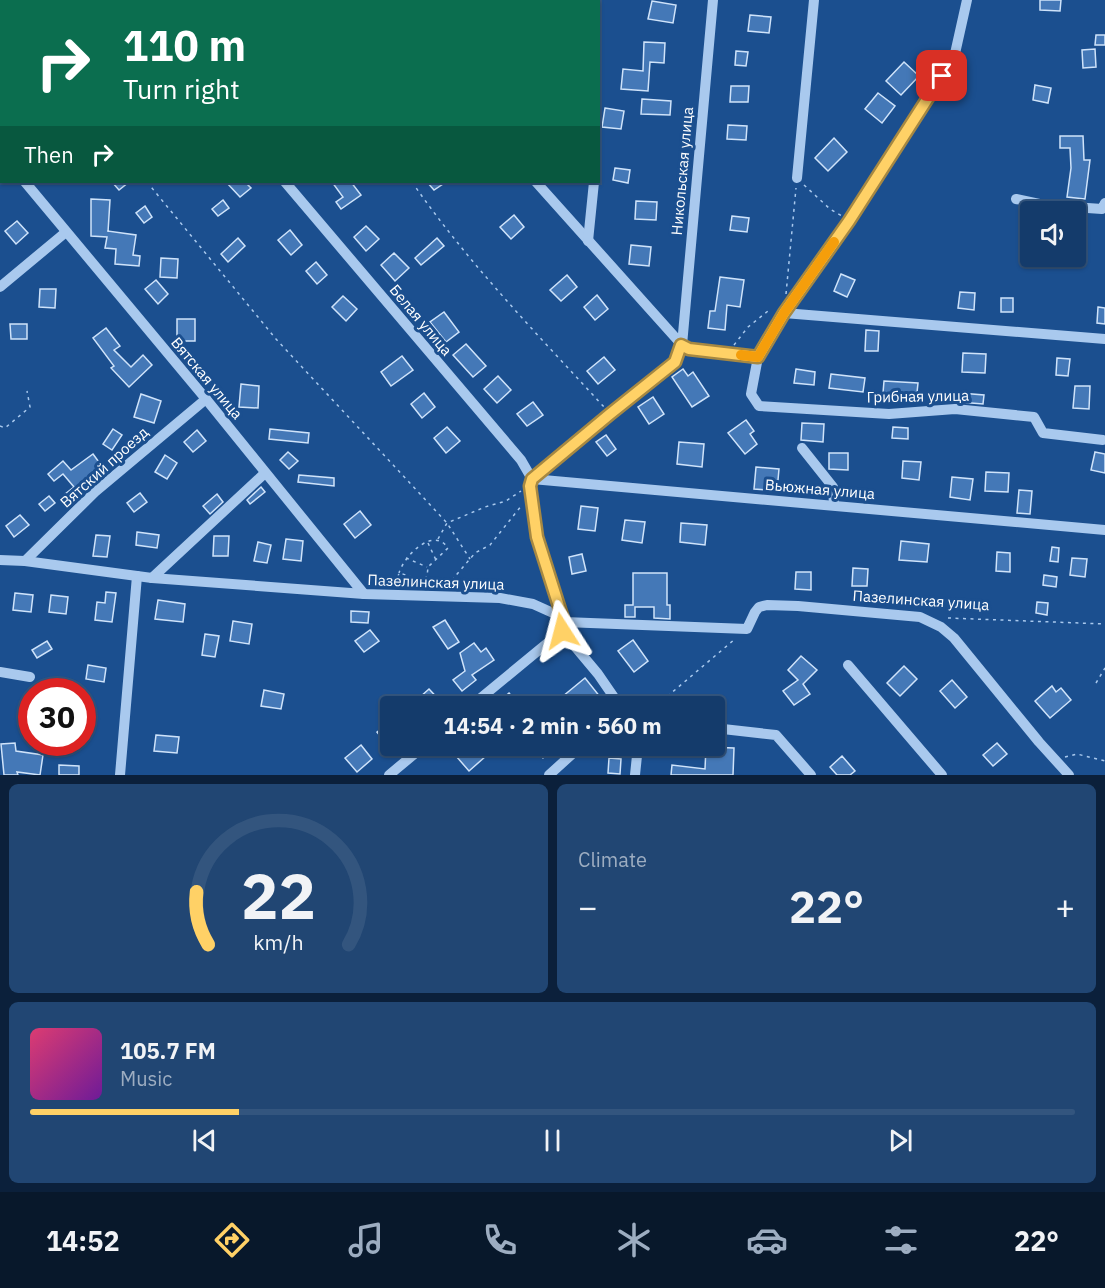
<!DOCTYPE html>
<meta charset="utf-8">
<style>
:root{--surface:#143b6b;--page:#214673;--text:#f1f3f6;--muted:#9dadc1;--line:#33557e;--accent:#ffd166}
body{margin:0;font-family:"IBM Plex Sans",sans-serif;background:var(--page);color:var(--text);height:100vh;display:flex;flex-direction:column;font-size:22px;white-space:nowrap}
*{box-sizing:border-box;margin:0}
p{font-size:20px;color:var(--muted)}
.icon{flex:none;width:33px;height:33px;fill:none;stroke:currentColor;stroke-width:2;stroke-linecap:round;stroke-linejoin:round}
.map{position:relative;height:775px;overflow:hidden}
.panel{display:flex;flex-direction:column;gap:9px;padding:9px;background:#0b203b;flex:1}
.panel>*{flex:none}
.guide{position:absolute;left:0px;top:0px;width:600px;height:183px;box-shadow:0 2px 4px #0004,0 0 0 2px var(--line);background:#0b6e4f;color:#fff;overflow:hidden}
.tools{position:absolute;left:1020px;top:201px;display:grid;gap:12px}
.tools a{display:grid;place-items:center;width:66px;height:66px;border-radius:6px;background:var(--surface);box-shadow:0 2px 4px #0004,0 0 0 2px var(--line);font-size:30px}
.speed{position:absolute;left:18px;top:678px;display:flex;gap:12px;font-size:30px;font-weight:700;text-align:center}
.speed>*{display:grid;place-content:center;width:78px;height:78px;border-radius:50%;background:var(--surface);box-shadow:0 2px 4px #0004,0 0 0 2px var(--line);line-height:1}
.speed .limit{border:9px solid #d22;background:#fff;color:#111}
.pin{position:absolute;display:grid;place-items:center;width:51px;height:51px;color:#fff;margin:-26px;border-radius:12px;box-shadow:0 3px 9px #0006}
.me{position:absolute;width:66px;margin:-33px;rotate:351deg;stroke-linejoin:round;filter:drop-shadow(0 0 4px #0008)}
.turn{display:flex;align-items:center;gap:21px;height:126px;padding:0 24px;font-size:27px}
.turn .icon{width:78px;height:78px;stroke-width:2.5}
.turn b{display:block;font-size:42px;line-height:51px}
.then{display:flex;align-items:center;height:57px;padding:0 24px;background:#0003;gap:12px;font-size:22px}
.big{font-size:45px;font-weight:700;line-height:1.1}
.panel .widget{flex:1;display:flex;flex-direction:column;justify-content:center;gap:9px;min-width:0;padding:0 21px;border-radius:9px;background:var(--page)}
.panel .dial{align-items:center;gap:0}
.dial svg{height:156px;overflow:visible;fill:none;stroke:var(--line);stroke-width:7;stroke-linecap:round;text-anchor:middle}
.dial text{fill:var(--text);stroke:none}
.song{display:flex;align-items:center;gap:18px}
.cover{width:72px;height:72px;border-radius:9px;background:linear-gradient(135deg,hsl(340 70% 55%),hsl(280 70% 35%))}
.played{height:6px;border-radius:3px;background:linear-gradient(90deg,var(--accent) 20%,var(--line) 20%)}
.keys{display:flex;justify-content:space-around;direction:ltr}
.heat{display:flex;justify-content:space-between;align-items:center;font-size:33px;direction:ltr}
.panel .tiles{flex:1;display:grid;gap:9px;grid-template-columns:1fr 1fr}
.widget:last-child{grid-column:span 2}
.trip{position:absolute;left:380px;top:696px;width:345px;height:60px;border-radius:6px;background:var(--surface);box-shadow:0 2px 4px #0004,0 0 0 2px var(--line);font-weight:700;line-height:60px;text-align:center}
.tabs{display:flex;height:96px;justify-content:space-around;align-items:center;background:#08182b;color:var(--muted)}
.tabs .icon{width:42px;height:42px}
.tabs .active{color:var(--accent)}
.tabs b{font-size:27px;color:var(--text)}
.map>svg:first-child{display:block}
.building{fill:#4478b7;stroke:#cfe3fa;stroke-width:1.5}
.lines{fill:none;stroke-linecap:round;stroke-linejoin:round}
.path{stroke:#a9c9ee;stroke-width:1.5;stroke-dasharray:3 4.5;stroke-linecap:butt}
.minor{stroke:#a9c9ee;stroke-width:10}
.route-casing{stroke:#a68842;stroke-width:15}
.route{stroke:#ffd166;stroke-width:10}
.slow{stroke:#f59e0b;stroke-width:10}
.labels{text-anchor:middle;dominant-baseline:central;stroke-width:6;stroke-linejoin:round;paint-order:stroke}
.street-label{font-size:15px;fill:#fff;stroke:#1b4f8f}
</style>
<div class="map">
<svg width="1105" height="775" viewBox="0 0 1105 775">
<rect width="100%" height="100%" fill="#1b4f8f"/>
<g class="building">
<path d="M1040,0h21l-1,11 -20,-1z"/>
<path d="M652,1l24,4 -3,18 -25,-4z"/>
<path d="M750,15l21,2 -2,16 -21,-2z"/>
<path d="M1096,35h9v10h-10z"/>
<path d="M644,42l21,1 -1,20 -14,-1 -2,29 -27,-2 2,-20 20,2z"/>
<path d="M1095,49l1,18 -13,1 -1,-18z"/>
<path d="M736,51l12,1 -2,14 -11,-1z"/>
<path d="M904,62l15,14 -18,19 -15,-14z"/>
<path d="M1035,85l16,3 -3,15 -15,-3z"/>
<path d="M731,86h18l-1,16h-18z"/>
<path d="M878,93l17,13 -13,17 -17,-14z"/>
<path d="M642,99l29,2 -1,14 -29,-1z"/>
<path d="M605,108l19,3 -3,18 -19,-2z"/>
<path d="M728,125l19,1 -1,14 -19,-1z"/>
<path d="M1060,136h23l1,24h6l-5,39 -18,-2 4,-29 -1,-20h-10z"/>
<path d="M834,138l13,14 -19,19 -13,-13z"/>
<path d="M615,168l15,2 -2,13 -15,-3z"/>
<path d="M112,182h17l-10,8z"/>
<path d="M226,182h19l6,6 -11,9z"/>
<path d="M332,182h19l10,13 -20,14 -5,-7 7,-5z"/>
<path d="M427,182h19l-12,8z"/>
<path d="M91,199l19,1 -2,32v-1l28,4 -3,20 7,1 -1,10 -24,-2 1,-15 -11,-1 2,-11 -16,-1z"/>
<path d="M223,200l6,8 -11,8 -6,-7z"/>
<path d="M636,201l21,1 -1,18 -21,-1z"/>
<path d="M145,206l7,11 -8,6 -8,-10z"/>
<path d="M514,215l10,12 -13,12 -11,-12z"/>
<path d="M732,216l17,2 -2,14 -17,-2z"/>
<path d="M17,221l11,12 -12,11 -11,-13z"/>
<path d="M366,226l13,13 -13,12 -12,-14z"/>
<path d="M290,230l12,15 -11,10 -13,-15z"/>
<path d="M238,238l7,8 -17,16 -7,-8z"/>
<path d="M437,238l7,8 -23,19 -6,-7z"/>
<path d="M631,245l20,2 -2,19 -20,-2z"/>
<path d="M394,253l15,15 -14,13 -14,-16z"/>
<path d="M161,258l17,1 -1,19 -17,-1z"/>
<path d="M316,262l11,13 -10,9 -11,-13z"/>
<path d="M841,274l14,6 -8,17 -13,-6z"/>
<path d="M567,275l10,12 -16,14 -11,-11z"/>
<path d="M720,277l24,3 -4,27 -13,-2 -2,25 -17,-2 2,-17h5z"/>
<path d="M156,280l12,14 -10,10 -13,-15z"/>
<path d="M40,289h16l-1,19 -16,-1z"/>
<path d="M960,292l15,1 -1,17 -16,-2z"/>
<path d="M597,295l11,14 -13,11 -11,-13z"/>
<path d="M343,296l14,13 -11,12 -14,-14z"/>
<rect x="1001" y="298" width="12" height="14"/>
<path d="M1098,307l7,1v16l-8,-1z"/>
<path d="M444,312l15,20 -13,10 -16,-20z"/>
<rect x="177" y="319" width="18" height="22"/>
<path d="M10,324h17v15h-16z"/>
<path d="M106,328l14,18 -6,4 17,17 12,-12 9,10 -23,22 -18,-19 3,-2 -21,-28z"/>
<path d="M866,330l13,1 -1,20h-13z"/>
<path d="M466,344l20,22 -13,11 -20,-22z"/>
<path d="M963,353l23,1 -1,19 -23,-1z"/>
<path d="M402,356l11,14 -22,16 -10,-14z"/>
<path d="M604,357l11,13 -17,14 -11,-13z"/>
<path d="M1057,358l13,1 -2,17 -12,-1z"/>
<path d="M683,369l5,7 5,-4 16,24 -17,11 -20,-30z"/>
<path d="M796,369l19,3 -1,13 -20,-2z"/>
<path d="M831,374l34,4 -2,14 -34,-4z"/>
<path d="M498,376l13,14 -14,13 -13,-14z"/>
<path d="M884,381l34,2 -2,19 -9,-2v-5l-24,-2z"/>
<path d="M241,384l18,2 -1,22 -19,-1z"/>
<path d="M1075,386h15l-1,23 -16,-1z"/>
<path d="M424,393l11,14 -13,11 -11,-14z"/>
<path d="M960,393l24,2 -1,9 -24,-2z"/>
<path d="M141,394l20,7 -7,22 -20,-6z"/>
<path d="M653,397l11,17 -15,10 -11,-17z"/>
<path d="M533,402l10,13 -16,11 -10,-12z"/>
<path d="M746,420l8,11 -4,3 7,10 -12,10 -17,-21z"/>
<path d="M802,423l22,1 -1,18 -22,-2z"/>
<path d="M447,427l13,14 -14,12 -12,-15z"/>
<path d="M893,427l15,1v11l-16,-1z"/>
<path d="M113,429l9,6 -10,15 -9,-6z"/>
<path d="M270,429l39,4 -1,10 -39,-4z"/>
<path d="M197,430l9,11 -13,11 -9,-10z"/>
<path d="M606,435l10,14 -9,7 -11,-14z"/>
<path d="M679,442l25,2 -2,23 -25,-3z"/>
<path d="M288,452l10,9 -9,8 -9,-9z"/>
<path d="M1095,452l10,2v19l-14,-3z"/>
<path d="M829,453h19v17l-19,-1z"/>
<path d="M93,454l11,15 -21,15 4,5 -14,14 -8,-9 9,-7 -11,-13 -9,7 -6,-7 15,-13 8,9z"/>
<path d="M165,455l12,8 -10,16 -12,-7z"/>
<path d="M903,461l18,1 -2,18 -17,-2z"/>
<path d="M756,467l23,2 -2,22 -23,-2z"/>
<path d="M986,472l23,1 -1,19 -23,-1z"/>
<path d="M299,475l35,3v8l-36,-4z"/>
<path d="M952,477l21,2 -3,21 -20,-3z"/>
<path d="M261,487l4,5 -15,12 -3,-4z"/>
<path d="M1019,490l13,1 -2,23 -13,-1z"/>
<path d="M140,493l7,9 -13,10 -7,-9z"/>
<path d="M217,494l6,8 -13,12 -7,-8z"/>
<path d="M49,496l6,7 -10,8 -6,-7z"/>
<path d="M581,506l17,2 -3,23 -17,-2z"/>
<path d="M360,511l11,14 -16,13 -11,-14z"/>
<path d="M20,515l9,10 -15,12 -8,-11z"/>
<path d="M625,520l20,2 -3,21 -20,-3z"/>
<path d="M681,523l26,2 -2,20 -25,-3z"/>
<path d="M137,532l22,3 -2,13 -21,-3z"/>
<path d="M96,535l14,1 -3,21 -14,-1z"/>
<path d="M214,536h15l-1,20h-15z"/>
<path d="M286,539l17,2 -2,20 -18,-2z"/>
<path d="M901,541l28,3 -2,18 -28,-2z"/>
<path d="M258,542l13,3 -4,18 -13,-2z"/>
<path d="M1052,547l7,1 -1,14 -8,-1z"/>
<path d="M997,552l13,1v19l-14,-1z"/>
<path d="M582,554l4,17 -14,3 -3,-17z"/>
<path d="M1072,558l15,1 -2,18 -15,-2z"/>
<path d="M853,568l15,1 -1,17h-15z"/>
<path d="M796,572h15v18l-16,-1z"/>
<path d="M633,573h34v32h3v14l-16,-1v-11h-19v10h-10v-12h8z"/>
<path d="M1044,575l13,2 -1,10 -13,-2z"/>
<path d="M106,592l10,1 -4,29 -17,-2 2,-18 8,1z"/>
<path d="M15,593l18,2 -2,17 -18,-2z"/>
<path d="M51,595l17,2 -2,17 -17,-2z"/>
<path d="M158,600l27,4 -2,18 -28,-3z"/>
<path d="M1037,602l11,1 -1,12 -11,-2z"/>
<path d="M351,611l18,1 -1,11 -17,-1z"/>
<path d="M445,620l14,22 -11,7 -15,-22z"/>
<path d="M233,621l19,3 -3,20 -19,-3z"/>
<path d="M370,630l9,11 -15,11 -9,-11z"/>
<path d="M205,634l14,2 -4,21 -13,-2z"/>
<path d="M633,640l15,21 -14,11 -16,-21z"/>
<path d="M47,641l5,8 -15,9 -5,-8z"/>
<path d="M474,643l7,9 5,-4 8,12 -22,15 4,5 -14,11 -9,-11 12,-9 -5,-18z"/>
<path d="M801,656l16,14 -14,14 7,10 -16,11 -11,-14 15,-11 -10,-10z"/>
<path d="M88,665l18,3 -2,14 -18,-3z"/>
<path d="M904,666l13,13 -17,17 -13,-13z"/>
<path d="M585,678l16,20 -11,8 -9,-11 -14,11h-16z"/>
<path d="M952,680l15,17 -12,11 -15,-17z"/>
<path d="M1052,686l4,6 5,-4 10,12 -21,18 -15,-17z"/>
<path d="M429,689l13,14 -4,3h-28z"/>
<path d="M264,690l20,4 -3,15 -20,-3z"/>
<path d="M509,693l10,13h-11l-6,-7z"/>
<path d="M82,716l12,2 -3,15 -9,-2z"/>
<path d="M390,722v26l-13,-16z"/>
<path d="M156,735l23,2 -2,16 -23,-2z"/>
<path d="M15,743l1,8 27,4 -3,20 -23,-3 1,3h-14l-3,-31z"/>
<path d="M997,743l10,11 -14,12 -10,-11z"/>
<path d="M361,745l11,14 -15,13 -12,-14z"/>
<path d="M454,746h23l9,10 -17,15 -19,-22z"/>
<path d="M543,746h12l-12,12 -6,-7z"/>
<path d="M706,747l28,1 -1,27h-62l1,-10 33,4z"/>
<path d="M842,756l13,15 -5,4h-13l-7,-8z"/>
<path d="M609,758l12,1 -1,15 -12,-1z"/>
<path d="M59,765l20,1v9h-20z"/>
</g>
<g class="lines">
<g class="path">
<path d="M147,182l129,157 171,184 23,36"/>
<path d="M412,182c56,81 125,152 192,225"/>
<path d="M804,185l26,24 12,7"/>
<path d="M786,294l10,-106"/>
<path d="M734,345l14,-18 20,-16 4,1"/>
<path d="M0,426l5,2 25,-21 -3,-16"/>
<path d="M438,539l9,-16 38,-16 21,-6 15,-10"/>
<path d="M428,543l8,17"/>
<path d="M406,558l21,9"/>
<path d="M396,584l3,-11c10,2 18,9 28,4l1,-10 20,-19c-15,-22 -44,8 -49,25"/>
<path d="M447,586l28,-33 15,-8 32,-40"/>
<path d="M948,618l157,6"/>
<path d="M1096,683l9,-15"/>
<path d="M656,706l79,-67"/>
<path d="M1065,757l12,-3 28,7"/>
</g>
<g class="minor">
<path d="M130,0l1,2"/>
<path d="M261,0l1,2"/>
<path d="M967,0l-13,58 -105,163 -65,92 -26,44 -7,37 8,12 130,8 66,-5 79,8 9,16 60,7"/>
<path d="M0,1l2,2"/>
<path d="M15,2v-2"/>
<path d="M389,2l1,-2"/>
<path d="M493,2v-2"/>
<path d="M0,152l2,1"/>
<path d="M797,178l17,-178"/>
<path d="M25,182l181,217 158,195"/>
<path d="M285,182l236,278 11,19"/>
<path d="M536,182l146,163 7,4 69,8"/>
<path d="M1016,199l28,6 58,4 3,-6"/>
<path d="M588,241l6,-59"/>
<path d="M0,287l66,-55"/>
<path d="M784,313l321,26"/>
<path d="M802,448l31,39 1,18"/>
<path d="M532,479l573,51"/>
<path d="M532,479l143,-117 7,-17 31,-345"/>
<path d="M0,560l25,1 127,17 212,16 136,4 33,6 20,9 11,9 183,7 8,-17 4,-5 8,-2 31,1 122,11 21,10 13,11 85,104 30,33"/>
<path d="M25,561l70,-69 111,-93"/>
<path d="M152,578l113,-105"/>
<path d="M562,631l36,43 22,32"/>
<path d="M848,665l94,110"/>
<path d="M0,672l30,5"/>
<path d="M471,706l91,-75 2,-9 -27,-85 -7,-51 2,-7"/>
<path d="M714,728l62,7 35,40"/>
<path d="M120,775l17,-199"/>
<path d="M389,775l35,-29"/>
<path d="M549,775l32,-29"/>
<path d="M635,775l3,-29"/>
</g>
</g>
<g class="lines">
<g class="route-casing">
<path id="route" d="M562,631l2,-9 -27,-85 -7,-51 2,-7 78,-65 65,-52 6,-17 8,4 69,8 26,-44 65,-92 93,-145"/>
</g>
<use href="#route" class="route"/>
<path class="slow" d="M741,355l17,2 26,-44 50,-71"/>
</g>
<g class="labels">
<g class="street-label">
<text transform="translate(682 171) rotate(-85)">Никольская улица</text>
<text transform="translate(421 320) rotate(50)">Белая улица</text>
<text transform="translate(207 378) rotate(50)">Вятская улица</text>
<text transform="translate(918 396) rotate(-1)">Грибная улица</text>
<text transform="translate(104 467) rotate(-42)">Вятский проезд</text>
<text transform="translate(820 489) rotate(5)">Вьюжная улица</text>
<text transform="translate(436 582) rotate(2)">Пазелинская улица</text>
<text transform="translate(921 600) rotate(4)">Пазелинская улица</text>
</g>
</g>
</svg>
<div class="tools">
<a><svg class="icon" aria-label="sound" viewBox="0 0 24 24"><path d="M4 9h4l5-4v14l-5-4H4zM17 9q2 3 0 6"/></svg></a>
</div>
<div class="speed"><div class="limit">30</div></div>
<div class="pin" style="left:942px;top:76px;background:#d93025"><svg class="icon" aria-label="arrive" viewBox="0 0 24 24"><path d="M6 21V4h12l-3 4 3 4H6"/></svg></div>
<svg class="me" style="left:562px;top:631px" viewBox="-20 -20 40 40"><path d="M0-17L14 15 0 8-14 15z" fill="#ffd166" stroke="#fff" stroke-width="4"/></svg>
<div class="trip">14:54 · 2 min · 560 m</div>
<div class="guide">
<div class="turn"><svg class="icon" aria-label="right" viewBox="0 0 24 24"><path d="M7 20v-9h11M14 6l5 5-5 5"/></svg><div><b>110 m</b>Turn right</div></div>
<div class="then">Then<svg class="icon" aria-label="right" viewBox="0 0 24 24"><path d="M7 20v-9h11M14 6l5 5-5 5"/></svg></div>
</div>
</div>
<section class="panel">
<div class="tiles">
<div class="widget dial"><svg viewBox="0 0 100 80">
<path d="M14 69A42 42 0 1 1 86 69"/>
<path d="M14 69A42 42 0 0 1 8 42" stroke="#ffd166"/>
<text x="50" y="56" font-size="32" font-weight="700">22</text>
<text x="50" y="72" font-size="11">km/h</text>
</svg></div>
<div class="widget"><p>Climate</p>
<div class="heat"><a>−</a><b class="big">22°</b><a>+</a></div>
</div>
<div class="widget">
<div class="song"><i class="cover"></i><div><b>105.7 FM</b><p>Music</p></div></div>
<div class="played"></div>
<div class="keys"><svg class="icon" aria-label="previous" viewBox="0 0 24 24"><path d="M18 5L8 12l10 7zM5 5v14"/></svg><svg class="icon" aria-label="pause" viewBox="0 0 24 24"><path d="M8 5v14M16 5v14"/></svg><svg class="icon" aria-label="next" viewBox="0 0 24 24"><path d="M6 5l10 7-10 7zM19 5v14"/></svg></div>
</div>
</div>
</section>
<nav class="tabs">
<b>14:52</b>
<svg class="icon active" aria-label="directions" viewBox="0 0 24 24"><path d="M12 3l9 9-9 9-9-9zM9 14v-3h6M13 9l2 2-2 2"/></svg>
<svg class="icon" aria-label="music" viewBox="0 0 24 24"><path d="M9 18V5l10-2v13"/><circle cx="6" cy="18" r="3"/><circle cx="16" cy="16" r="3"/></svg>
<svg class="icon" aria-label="phone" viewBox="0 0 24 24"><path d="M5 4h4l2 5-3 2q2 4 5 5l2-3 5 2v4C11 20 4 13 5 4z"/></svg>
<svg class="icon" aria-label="climate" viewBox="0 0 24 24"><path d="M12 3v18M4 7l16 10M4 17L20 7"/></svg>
<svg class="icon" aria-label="car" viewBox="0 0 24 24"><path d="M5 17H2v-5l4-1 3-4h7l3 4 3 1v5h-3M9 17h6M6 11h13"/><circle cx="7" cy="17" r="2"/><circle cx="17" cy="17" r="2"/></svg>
<svg class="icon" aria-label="filters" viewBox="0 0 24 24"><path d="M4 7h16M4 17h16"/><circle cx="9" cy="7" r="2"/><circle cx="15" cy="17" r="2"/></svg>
<b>22°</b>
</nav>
